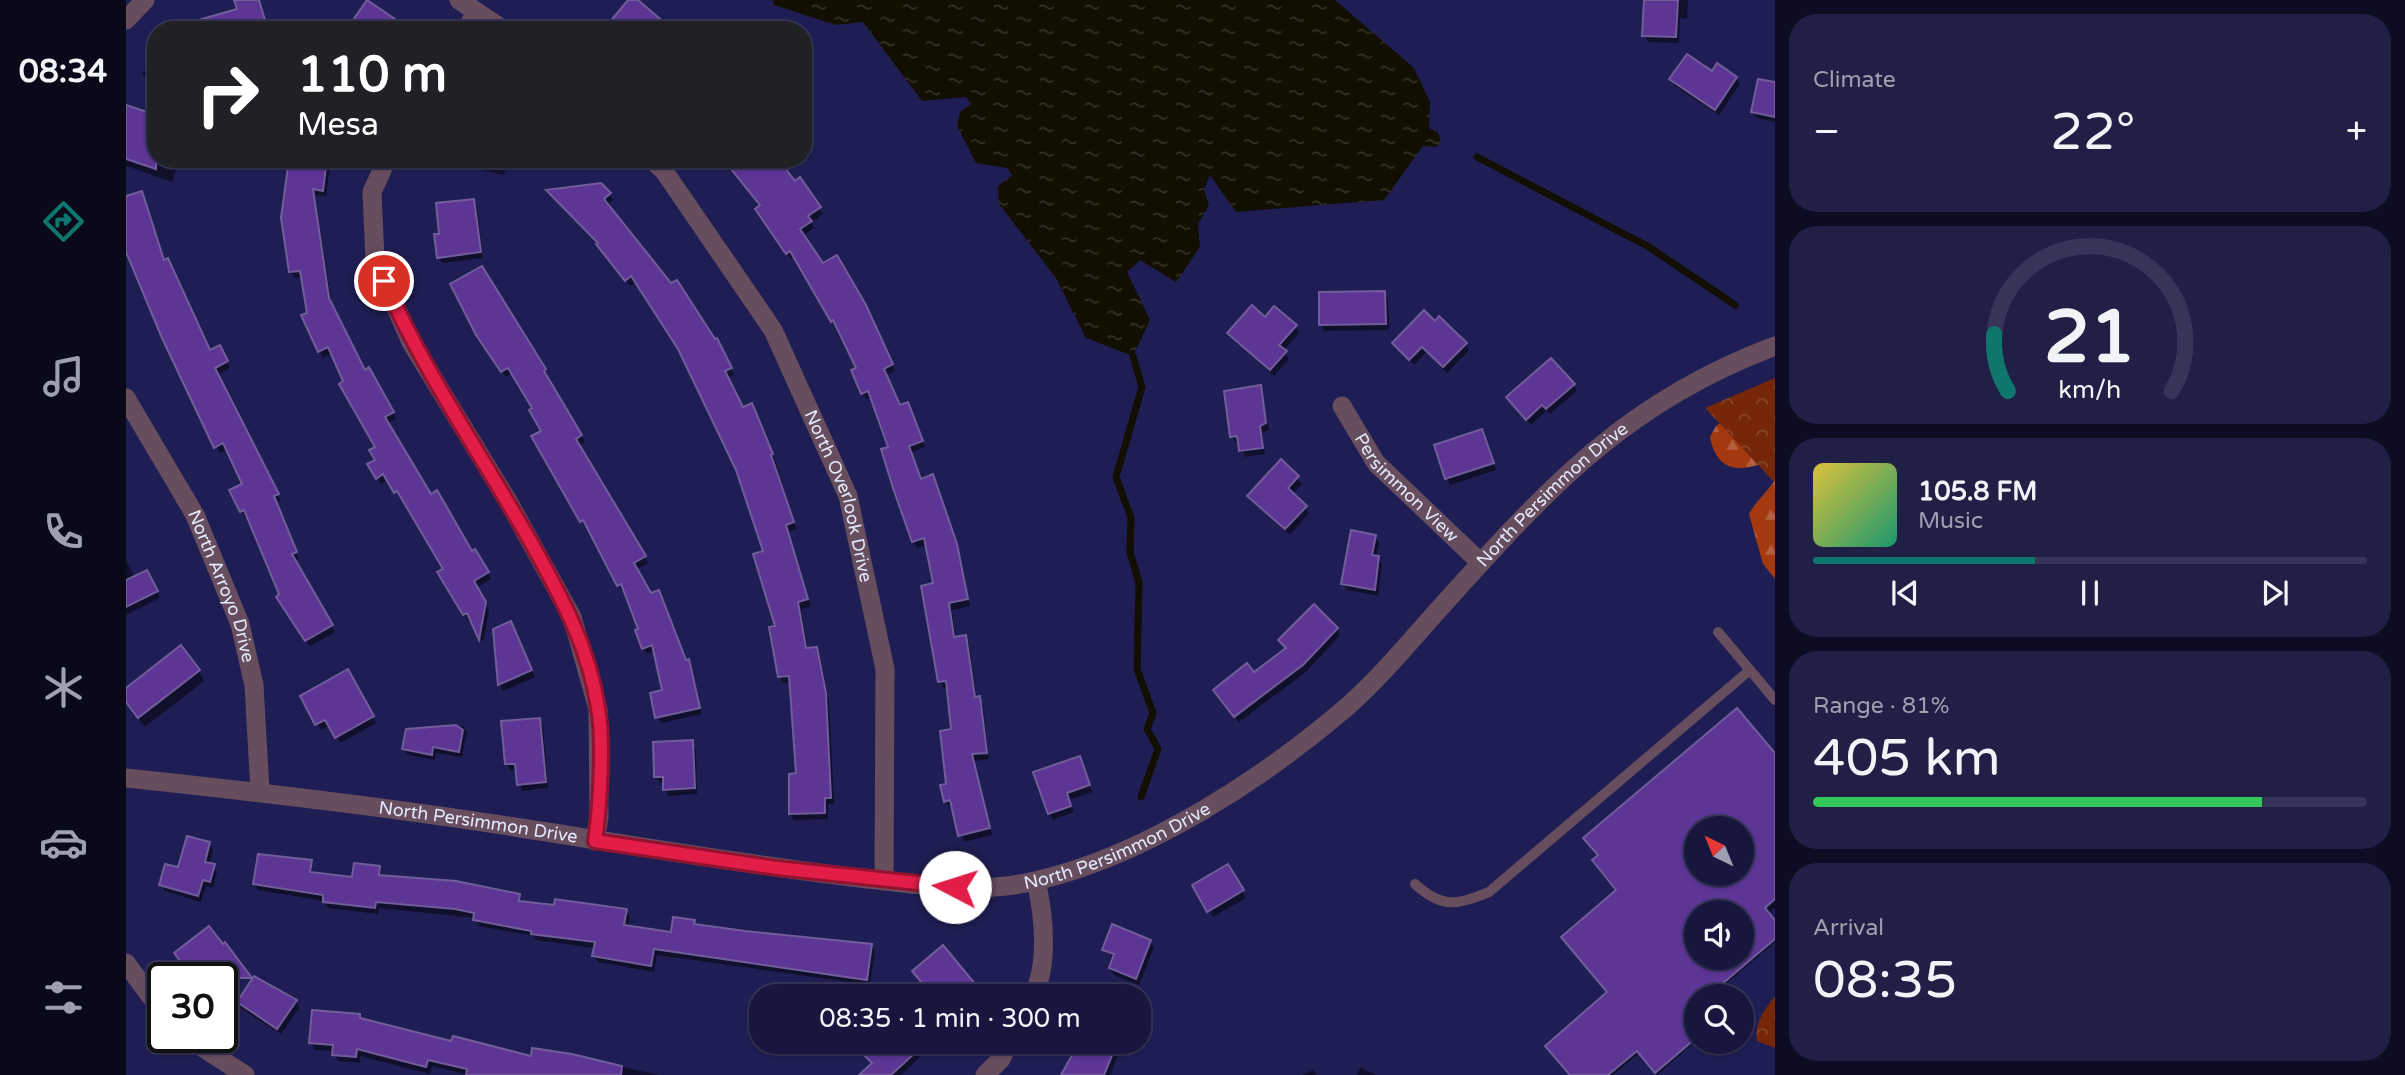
<!DOCTYPE html>
<meta charset="utf-8">
<style>
:root{--surface:#17163f;--page:#201f46;--text:#f1f3f6;--muted:#9e9fb0;--line:#363559;--accent:#0f766e}
body{margin:0;font-family:"Varela Round",sans-serif;background:var(--page);color:var(--text);height:100vh;display:flex;flex-direction:column;font-size:26px;white-space:nowrap}
*{box-sizing:border-box;margin:0}
p{font-size:23px;color:var(--muted)}
.icon{flex:none;width:38px;height:38px;fill:none;stroke:currentColor;stroke-width:2;stroke-linecap:round;stroke-linejoin:round}
.map{position:relative;flex:1;overflow:hidden}
.sheet{display:flex;flex-direction:column;gap:14px;padding:14px;background:#0d0c23;width:630px}
.sheet>*{flex:none}
.banner{position:absolute;left:21px;top:21px;width:665px;height:147px;border-radius:28px;box-shadow:0 2px 5px #0004,0 0 0 2px var(--line);background:#202124;color:#fff;overflow:hidden}
.needle{width:46px;rotate:317deg}
.controls{position:absolute;left:1558px;top:816px;display:grid;gap:14px}
.controls a{display:grid;place-items:center;width:70px;height:70px;border-radius:50%;background:var(--surface);box-shadow:0 2px 5px #0004,0 0 0 2px var(--line);font-size:35px}
.speed{position:absolute;left:21px;top:962px;display:flex;gap:14px;font-size:35px;font-weight:700;text-align:center}
.speed>*{display:grid;place-content:center;width:91px;height:91px;border-radius:50%;background:var(--surface);box-shadow:0 2px 5px #0004,0 0 0 2px var(--line);line-height:1}
.speed .limit{border:4px solid #111;border-radius:10px;background:#fff;color:#111}
.pin{position:absolute;display:grid;place-items:center;width:60px;height:60px;color:#fff;margin:-30px;border:4px solid #fff;border-radius:50%;box-shadow:0 2px 7px #0007}
.me{position:absolute;width:77px;margin:-38px;rotate:275deg;stroke-linejoin:round;filter:drop-shadow(0 0 5px #0008)}
.turn{display:flex;align-items:center;gap:24px;height:147px;padding:0 35px;font-size:32px}
.turn .icon{width:91px;height:91px;stroke-width:2.5}
.turn b{display:block;font-size:49px;line-height:60px}
.big{font-size:52px;font-weight:600;line-height:1.1}
.sheet .card{flex:1;display:flex;flex-direction:column;justify-content:center;gap:10px;min-width:0;padding:0 24px;border-radius:28px;background:var(--page)}
.sheet .dial{align-items:center;gap:0}
.dial svg{height:182px;overflow:visible;fill:none;stroke:var(--line);stroke-width:7;stroke-linecap:round;text-anchor:middle}
.dial text{fill:var(--text);stroke:none}
.song{display:flex;align-items:center;gap:21px}
.cover{width:84px;height:84px;border-radius:10px;background:linear-gradient(135deg,hsl(50 70% 55%),hsl(160 70% 35%))}
.played{height:7px;border-radius:4px;background:linear-gradient(90deg,var(--accent) 40%,var(--line) 40%)}
.keys{display:flex;justify-content:space-around;direction:ltr}
.heat{display:flex;justify-content:space-between;align-items:center;font-size:38px;direction:ltr}
.charge{height:10px;border-radius:5px;background:linear-gradient(90deg,#34c759 81%,var(--line) 0)}
.trip{position:absolute;left:623px;top:984px;width:402px;height:70px;border-radius:28px;background:var(--surface);box-shadow:0 2px 5px #0004,0 0 0 2px var(--line);font-weight:600;line-height:70px;text-align:center}
main{display:flex;flex:1;min-height:0}
.tabs{display:flex;flex-direction:column;width:126px;justify-content:space-around;align-items:center;background:#090919;color:var(--muted)}
.tabs .icon{width:49px;height:49px}
.tabs .on{color:var(--accent)}
.tabs b{font-size:32px;color:var(--text)}
.map>svg:first-child{display:block}
.forest{fill:url(#forest-firs)}
.park{fill:url(#park-crowns)}
.water{fill:url(#water-ripples)}
.shadow{fill:#0007;fill-rule:evenodd}
.lines{fill:none;stroke-linecap:round;stroke-linejoin:round}
.stream{stroke:#120f01;stroke-width:7}
.building{fill:#5c3595;stroke:#715d99;stroke-width:2;fill-rule:evenodd}
.lane{stroke:#674e5f;stroke-width:10}
.street{stroke:#674e5f;stroke-width:19}
.route-casing{stroke:#92132f;stroke-width:18}
.route{stroke:#e11d48;stroke-width:12}
.labels{text-anchor:middle;dominant-baseline:central;stroke-width:7;stroke-linejoin:round;paint-order:stroke}
.street-label{font-size:18px;fill:#e4e8fc;stroke:#0c0d24}
</style>
<main>
<nav class="tabs">
<b>08:34</b>
<svg class="icon on" aria-label="directions" viewBox="0 0 24 24"><path d="M12 3l9 9-9 9-9-9zM9 14v-3h6M13 9l2 2-2 2"/></svg>
<svg class="icon" aria-label="music" viewBox="0 0 24 24"><path d="M9 18V5l10-2v13"/><circle cx="6" cy="18" r="3"/><circle cx="16" cy="16" r="3"/></svg>
<svg class="icon" aria-label="phone" viewBox="0 0 24 24"><path d="M5 4h4l2 5-3 2q2 4 5 5l2-3 5 2v4C11 20 4 13 5 4z"/></svg>
<svg class="icon" aria-label="climate" viewBox="0 0 24 24"><path d="M12 3v18M4 7l16 10M4 17L20 7"/></svg>
<svg class="icon" aria-label="car" viewBox="0 0 24 24"><path d="M5 17H2v-5l4-1 3-4h7l3 4 3 1v5h-3M9 17h6M6 11h13"/><circle cx="7" cy="17" r="2"/><circle cx="17" cy="17" r="2"/></svg>
<svg class="icon" aria-label="filters" viewBox="0 0 24 24"><path d="M4 7h16M4 17h16"/><circle cx="9" cy="7" r="2"/><circle cx="15" cy="17" r="2"/></svg>
</nav>
<div class="map">
<svg width="1649" height="1075" viewBox="0 0 1649 1075">
<defs>
<pattern id="forest-firs" width="22" height="20" patternUnits="userSpaceOnUse" patternTransform="scale(1.75)"><rect width="22" height="20" fill="#a4380f"/><path d="M5 1l3.5 6h-7zM16 11l3.5 6h-7z" fill="#b55e3f"/></pattern>
<pattern id="park-crowns" width="20" height="18" patternUnits="userSpaceOnUse" patternTransform="scale(1.75)"><rect width="20" height="18" fill="#762609"/><path d="M2 6a3 3 0 1 1 6 0M12 15a3 3 0 1 1 6 0" fill="none" stroke="#89462e"/></pattern>
<pattern id="water-ripples" width="26" height="14" patternUnits="userSpaceOnUse" patternTransform="scale(1.75)"><rect width="26" height="14" fill="#120f01"/><path d="M2 4q2-2 4 0t4 0M15 11q2-2 4 0t4 0" fill="none" stroke="#343227"/></pattern>
</defs>
<rect width="100%" height="100%" fill="#1f1e54"/>
<g class="forest">
<path d="M1598,421l43,41c-27,10 -50,11 -57,-25l6,-11z"/>
<path d="M1649,480v99l-12,-15 -14,-50c8,-14 18,-22 26,-34z"/>
</g>
<g class="park">
<path d="M1649,378v105l-70,-75z"/>
<path d="M1649,996v52l-18,-7c-3,-18 7,-31 18,-45z"/>
</g>
<path class="water" d="M647,0h562l79,68 16,34 -1,26 9,5 3,9 -5,5 -13,-1 -39,54 -148,12 -26,-37 -6,14 5,16 -11,19 2,23 -24,35 -36,-22 -13,12 23,48 -17,36 -47,-18 -30,-60 -57,-74 -1,-18 14,-11 -5,-7 -31,-5 -19,-37 3,-14 11,-8 -5,-7 -44,4 -59,-79 -27,3 -62,-20z"/>
<g class="shadow">
<path d="M1520,0h42l-1,19 -7,-1 -1,25 -31,-1 -4,-7z"/>
<path d="M30,61v30l-14,-17z"/>
<path d="M1586,74l24,4 4,6 -21,31 -44,-29 -4,-7z"/>
<path d="M1649,84v38l-18,-4 -4,-6z"/>
<path d="M0,117l30,42h24l-8,23 -46,-16z"/>
<path d="M328,159h54l-4,16 -47,-11z"/>
<path d="M200,160l4,6 -4,30 -11,-1 17,111 33,66 3,-2 28,49 -8,5 42,72 42,57 3,-1 16,27 -15,9 13,22 -6,33 -11,-25 -4,3 -29,-49 6,-3 -42,-72 -3,1 -12,-19 -7,5 -8,-13 4,-23 -45,-95 -9,5 -19,-42 5,-2 -6,-37 -8,1 -4,-6 -8,-54z"/>
<path d="M668,183l29,31 -12,9 3,5 -11,8 20,29 45,49 27,57 -9,5 14,31 11,4 14,36 -14,5 10,28 15,3 23,69 11,54 -18,4 4,28 9,-1 4,6 8,56 6,6 6,54 -15,2 18,74 -28,7 -11,-35 -3,1 -4,-7 -4,-14 5,-2 6,-54 -5,-44 -4,1 -4,-7 -5,-97 -8,-39 -10,3 -3,-6 -31,-91 8,-3 -19,-51 -5,2 -4,-6 -5,-24 -20,-43 -2,1 -41,-71 -4,3 -30,-43z"/>
<path d="M423,191l60,3 4,6 -6,6 113,140 14,29 -7,3 16,31 12,3 20,48 21,69 -8,3 23,74 -10,3 7,41 8,-1 4,6 9,46 5,103h-6v15l-34,1 -4,-7 8,-38 -7,-93 -8,1 -3,-6 -3,-50 -11,-75 -29,-83 -56,-118 -45,-70 -6,5 -31,-42z"/>
<path d="M0,198l38,64 46,90 13,1 7,15 -13,7 64,126 -5,2 23,56 -5,2 41,71 -25,14 -28,-43v-8l-33,-79 -4,2 -13,-27 13,-6 -17,-36 -8,4 -4,-6 -90,-203z"/>
<path d="M348,200l3,7 6,51 -41,5 -3,-6 2,-22z"/>
<path d="M355,268l67,108 37,66 -7,4 70,117 -12,7 14,25 12,3 25,63 5,6 10,47 -41,9 -4,-6 7,-26 -8,-40 -9,3 -4,-6 -3,-18 -15,-40 -3,1 -34,-66 -3,2 -51,-90 9,-6 -9,-22 -21,-36 -7,4 -24,-35z"/>
<path d="M1258,293l4,6 1,31 -65,1 -3,-7z"/>
<path d="M1139,320l30,6 4,7 -16,18 6,8 -15,17 -45,-42z"/>
<path d="M1309,323l30,21 4,6 -22,23 -21,-21 -12,13 -20,-22z"/>
<path d="M1447,385l4,6 -27,23 -3,-4 -16,15 -19,-21z"/>
<path d="M1134,387l9,43 -7,3 3,21 -20,3 -5,-15 -4,1 -4,-6 -6,-45z"/>
<path d="M1359,437l11,33 -46,15 -14,-39z"/>
<path d="M1155,462l21,22 -10,10 17,19 -19,22 -41,-39z"/>
<path d="M1249,536l4,7 -3,14 6,7 -4,32 -31,-6 -4,-6z"/>
<path d="M0,560l9,18h15l10,20 -34,17z"/>
<path d="M1211,629l3,6 -34,37 -67,50 -20,-26 67,-47 -6,-9z"/>
<path d="M369,630h19l21,47 -32,14 -3,-6z"/>
<path d="M73,671l5,10 -59,46 -19,-26v-11z"/>
<path d="M222,672l28,51 -36,20 -10,-18 -9,5 -19,-33z"/>
<path d="M413,720l4,6 5,62 -26,3 -5,-21h-7l-3,-6z"/>
<path d="M337,726l4,6 -5,25 -26,-4 -1,7 -27,-5 -4,-6 4,-18z"/>
<path d="M566,742l4,7 1,45 -29,2 -4,-13h-4l-4,-7z"/>
<path d="M1649,755v153l-7,6 7,9v19l-63,54h-16v45l-39,34 -18,-22 -26,22h-42l38,-83 -45,-52zM1570,828h45v45h-45zM1570,912h45v45h-45z"/>
<path d="M957,764l9,28 -23,8 5,12 -21,8 -4,-7z"/>
<path d="M83,844l4,6 -4,15 8,7 -4,16 -7,-2 -5,16 -36,-11 -4,-6z"/>
<path d="M185,862l2,12 41,4 25,-10 4,9 136,18 4,8 103,7 4,7 -2,10 44,7 21,-12 3,4 175,19 4,7 -5,33 -213,-30 -3,17 -56,-10 -4,-6 1,-8 -59,-8 -2,-4 -55,-10 -4,-8 -96,-10 -1,6 -50,-6 -4,-7 -66,-11 -4,-6z"/>
<path d="M1101,866l19,32 -33,19 -19,-32z"/>
<path d="M1024,941l4,7 -15,37 -25,-10 -4,-7 4,-10 -10,-9z"/>
<path d="M54,960l63,11 -21,15v-8h-13l-3,-4 -12,4z"/>
<path d="M170,1001l3,7 -18,26 -39,-25 -3,-7z"/>
<path d="M233,1016l3,4 91,24 79,14 40,-2 87,19h-190l-37,-9 -2,8 -70,-18v7l-22,-2 -4,-10 -19,-1 -4,-8z"/>
<path d="M956,1041h42l-14,34h-47z"/>
<path d="M791,1051l3,6 -19,18h-40l12,-10 -6,-9z"/>
<path d="M1235,1067l15,8h-19z"/>
<path d="M1187,1070l3,5h-14z"/>
</g>
<g class="lines">
<g class="stream">
<path d="M1351,157l172,90 86,58"/>
<path d="M1007,356l9,31 -26,90 15,41 -1,34 9,31 -2,86 16,44 -6,16 11,20 -17,48"/>
</g>
</g>
<g class="building">
<path d="M108,0h25l9,30h-86l-1,-5 56,-16z"/>
<path d="M241,0l44,30h-65z"/>
<path d="M502,0h10l35,30h-70z"/>
<path d="M1518,0h34l-2,37 -34,-1z"/>
<path d="M1561,54l25,17 5,-8 20,14 -22,33 -46,-31z"/>
<path d="M1632,79l17,3v35l-24,-5z"/>
<path d="M0,105l30,10v54l-30,-10z"/>
<path d="M163,159h38l-4,32 -10,-2 16,109 36,72 4,-3 25,45 -9,5 46,77 6,-4 35,61 3,-2 14,23 -15,9 12,21 -7,38 -12,-27 -4,2 -26,-43 6,-3 -46,-78 -3,2 -11,-19 -7,5 -9,-15 8,-4 -6,-10 6,-3 -36,-63 4,-3 -15,-34 -10,5 -17,-37 6,-2 -7,-42 -11,1 -8,-54z"/>
<path d="M597,159h55l17,22 5,-4 21,30 -13,9 4,5 -12,8 23,34 14,-8 29,50 27,59 -9,5 16,36 8,-3 15,39 -14,5 12,33 12,-5 24,70 11,55 -19,4 5,34 12,-2 9,62 5,-1 7,57 -15,1 18,74 -32,8 -8,-36 -6,2 -4,-17 6,-1 -6,-53 11,-2 -5,-48 -8,1 -17,-96 12,-3 -9,-45 -12,4 -19,-54 -12,-39 7,-2 -20,-56 -7,3 -10,-24 5,-2 -23,-48 -2,2 -41,-71 -4,3 -31,-45 5,-4z"/>
<path d="M475,183l10,10 -7,6 67,84 6,-3 38,59 2,-1 15,30 -7,3 18,36 9,-4 21,51 -2,1 23,67 -8,3 22,74 -10,3 8,46 11,-1 9,46 5,105h-6v15l-36,1v-40l7,-1 -7,-97 -11,1 -9,-50 6,-1 -22,-72 10,-3 -27,-81 -58,-121 -47,-73 -6,5 -29,-37 2,-1 -52,-53z"/>
<path d="M16,191l22,69 4,-2 42,92 10,-5 8,16 -13,7 64,126 -5,2 23,56 -5,2 41,71 -28,16 -29,-44 3,-3 -35,-84 -4,2 -11,-22 13,-6 -19,-41 -9,5 -52,-110 -36,-86v-56z"/>
<path d="M348,199l7,53 -44,6 -3,-24h5l-3,-31z"/>
<path d="M356,266l64,103 -2,2 38,64 -6,4 70,117 -12,7 17,30 8,-3 27,70 3,-1 11,49 -45,10 -5,-25 12,-3 -10,-45 -10,4 -7,-19 3,-1 -17,-45 -4,2 -34,-66 -3,2 -49,-86 10,-5 -12,-21 3,-2 -24,-40 -7,4 -25,-37 -26,-51z"/>
<path d="M1259,291l1,33 -67,1v-33z"/>
<path d="M1126,305l13,12 9,-11 23,19 -18,20 8,6 -17,19 -43,-37z"/>
<path d="M1298,310l11,11 4,-5 28,27 -24,24 -21,-20 -13,13 -17,-17z"/>
<path d="M1425,358l24,26 -29,25 -4,-4 -16,15 -20,-23z"/>
<path d="M1135,385l5,38 -6,3 3,22 -24,3 -2,-15 -7,1 -6,-46z"/>
<path d="M1356,429l12,34 -49,16 -11,-34z"/>
<path d="M1155,459l18,17 -11,12 19,18 -22,23 -38,-33z"/>
<path d="M1225,530l25,5 -4,20 7,1 -4,34 -34,-6z"/>
<path d="M21,570l11,21 -32,16v-27z"/>
<path d="M1188,604l24,24 -35,37 -69,52 -21,-27 34,-27 7,9 32,-24 -8,-8z"/>
<path d="M385,621l21,49 -34,15 -5,-56z"/>
<path d="M55,645l19,25 -62,48 -12,-16v-14z"/>
<path d="M222,669l26,47 -39,22 -10,-18 -10,5 -15,-29z"/>
<path d="M1611,708l38,45v146l-10,9 10,12v19l-67,57h-12v42l-41,35 -18,-22 -29,24h-38l-25,-29 62,-54 -46,-55 55,-47 -24,-30 6,-5 -15,-17zM1570,828h45v45h-45zM1570,912h45v45h-45z"/>
<path d="M414,718l6,64 -29,3 -2,-21h-10l-4,-43z"/>
<path d="M330,725l7,5 -4,22 -26,-5 -1,8 -30,-6 4,-20z"/>
<path d="M567,740l2,48 -32,2v-13h-9l-1,-35z"/>
<path d="M954,756l10,29 -23,8 4,13 -23,8 -15,-42z"/>
<path d="M61,836l23,6 -5,20 10,2 -5,18 -7,-2 -5,16 -39,-11 6,-21 13,3z"/>
<path d="M132,854l54,6 -2,12 42,5 2,-14 26,3 -1,9 77,6 64,13 -1,7 35,4 1,-6 72,10 -3,16 47,7 2,-15 22,3 -1,4 51,7 127,13 -5,36 -213,-31 -3,17 -59,-10 3,-14 -64,-8v-3l-58,-11 1,-7 -19,-4 -79,-7 -1,6 -52,-6v-7l-70,-11z"/>
<path d="M1102,864l16,26 -37,22 -15,-27z"/>
<path d="M986,924l39,16 -15,39 -27,-11 5,-14 -12,-4z"/>
<path d="M83,926l14,18 2,-2 27,36h-44l-7,-10 -10,8 -17,-23z"/>
<path d="M817,945l42,51h-52l-21,-25z"/>
<path d="M128,976l43,24 -20,29 -40,-27z"/>
<path d="M186,1010l48,4v4l91,23 2,-5 78,20 1,-8 40,6 50,12 -1,9h-155l1,-6 -39,-9 -2,7 -69,-18 -1,8 -24,-2 1,-10 -24,-2z"/>
<path d="M755,1041h47l-37,34h-32l13,-12 -7,-7z"/>
<path d="M954,1041h38l-14,34h-43z"/>
</g>
<g class="lines">
<g class="lane">
<path d="M1624,670l25,30"/>
<path d="M1289,884c27,25 42,21 74,8l261,-222 -32,-38"/>
</g>
<g class="street">
<path d="M333,0l45,30"/>
<path d="M0,20l19,-20"/>
<path d="M339,30l12,-18"/>
<path d="M261,159l-15,33 3,68 36,82 98,161 63,114 26,92 1,108 -4,24"/>
<path id="s1" d="M525,159l13,12 109,159 75,166 37,173 -1,212"/>
<path id="s2" d="M0,398l69,117 45,109 14,61 6,106"/>
<path id="s3" d="M1216,406l34,57 105,100"/>
<path id="s4" d="M0,778c132,14 264,29 395,50 110,17 220,36 330,49 61,7 124,18 184,4 110,-25 228,-102 313,-175 37,-33 68,-72 101,-108 102,-113 179,-197 326,-252"/>
<path d="M0,963l37,50"/>
<path d="M907,996c16,-32 11,-81 3,-115"/>
<path d="M62,1038l57,37"/>
<path d="M859,1075l16,-16 9,-18"/>
</g>
</g>
<g class="lines">
<g class="route-casing">
<path id="route" d="M258,281c41,93 99,176 149,265 29,52 56,102 65,162 6,32 2,100 -3,133l182,27 178,19"/>
</g>
<use href="#route" class="route"/>
</g>
<g class="labels">
<g class="street-label">
<text stroke="none"><textPath href="#s3" startOffset="105">Persimmon View</textPath></text>
<text stroke="none"><textPath href="#s4" startOffset="1573">North Persimmon Drive</textPath></text>
<text stroke="none"><textPath href="#s1" startOffset="390">North Overlook Drive</textPath></text>
<text stroke="none"><textPath href="#s2" startOffset="212">North Arroyo Drive</textPath></text>
<text stroke="none"><textPath href="#s4" startOffset="355">North Persimmon Drive</textPath></text>
<text stroke="none"><textPath href="#s4" startOffset="1006">North Persimmon Drive</textPath></text>
</g>
</g>
</svg>
<div class="controls">
<a><svg class="needle" viewBox="-14 -14 28 28"><path d="M0-13l5 13h-10z" fill="#e53935"/><path d="M0 13l5-13h-10z" fill="#9e9fb0"/></svg></a>
<a><svg class="icon" aria-label="sound" viewBox="0 0 24 24"><path d="M4 9h4l5-4v14l-5-4H4zM17 9q2 3 0 6"/></svg></a>
<a><svg class="icon" aria-label="search" viewBox="0 0 24 24"><circle cx="10" cy="10" r="6"/><path d="M15 15l6 6"/></svg></a>
</div>
<div class="speed"><div class="limit">30</div></div>
<div class="pin" style="left:258px;top:281px;background:#d93025"><svg class="icon" aria-label="arrive" viewBox="0 0 24 24"><path d="M6 21V4h12l-3 4 3 4H6"/></svg></div>
<svg class="me" style="left:829px;top:887px" viewBox="-20 -20 40 40"><circle r="19" fill="#fff"/><path d="M0-13L10 11 0 6-10 11z" fill="#e11d48"/></svg>
<div class="trip">08:35 · 1 min · 300 m</div>
<div class="banner">
<div class="turn"><svg class="icon" aria-label="right" viewBox="0 0 24 24"><path d="M7 20v-9h11M14 6l5 5-5 5"/></svg><div><b>110 m</b>Mesa</div></div>
</div>
</div>
<section class="sheet">
<div class="card"><p>Climate</p>
<div class="heat"><a>−</a><b class="big">22°</b><a>+</a></div>
</div>
<div class="card dial"><svg viewBox="0 0 100 80">
<path d="M14 69A42 42 0 1 1 86 69"/>
<path d="M14 69A42 42 0 0 1 8 44" stroke="#0f766e"/>
<text x="50" y="56" font-size="32" font-weight="700">21</text>
<text x="50" y="72" font-size="11">km/h</text>
</svg></div>
<div class="card">
<div class="song"><i class="cover"></i><div><b>105.8 FM</b><p>Music</p></div></div>
<div class="played"></div>
<div class="keys"><svg class="icon" aria-label="previous" viewBox="0 0 24 24"><path d="M18 5L8 12l10 7zM5 5v14"/></svg><svg class="icon" aria-label="pause" viewBox="0 0 24 24"><path d="M8 5v14M16 5v14"/></svg><svg class="icon" aria-label="next" viewBox="0 0 24 24"><path d="M6 5l10 7-10 7zM19 5v14"/></svg></div>
</div>
<div class="card"><p>Range · 81%</p><b class="big">405 km</b><div class="charge"></div></div>
<div class="card"><p>Arrival</p><b class="big">08:35</b></div>
</section>
</main>
